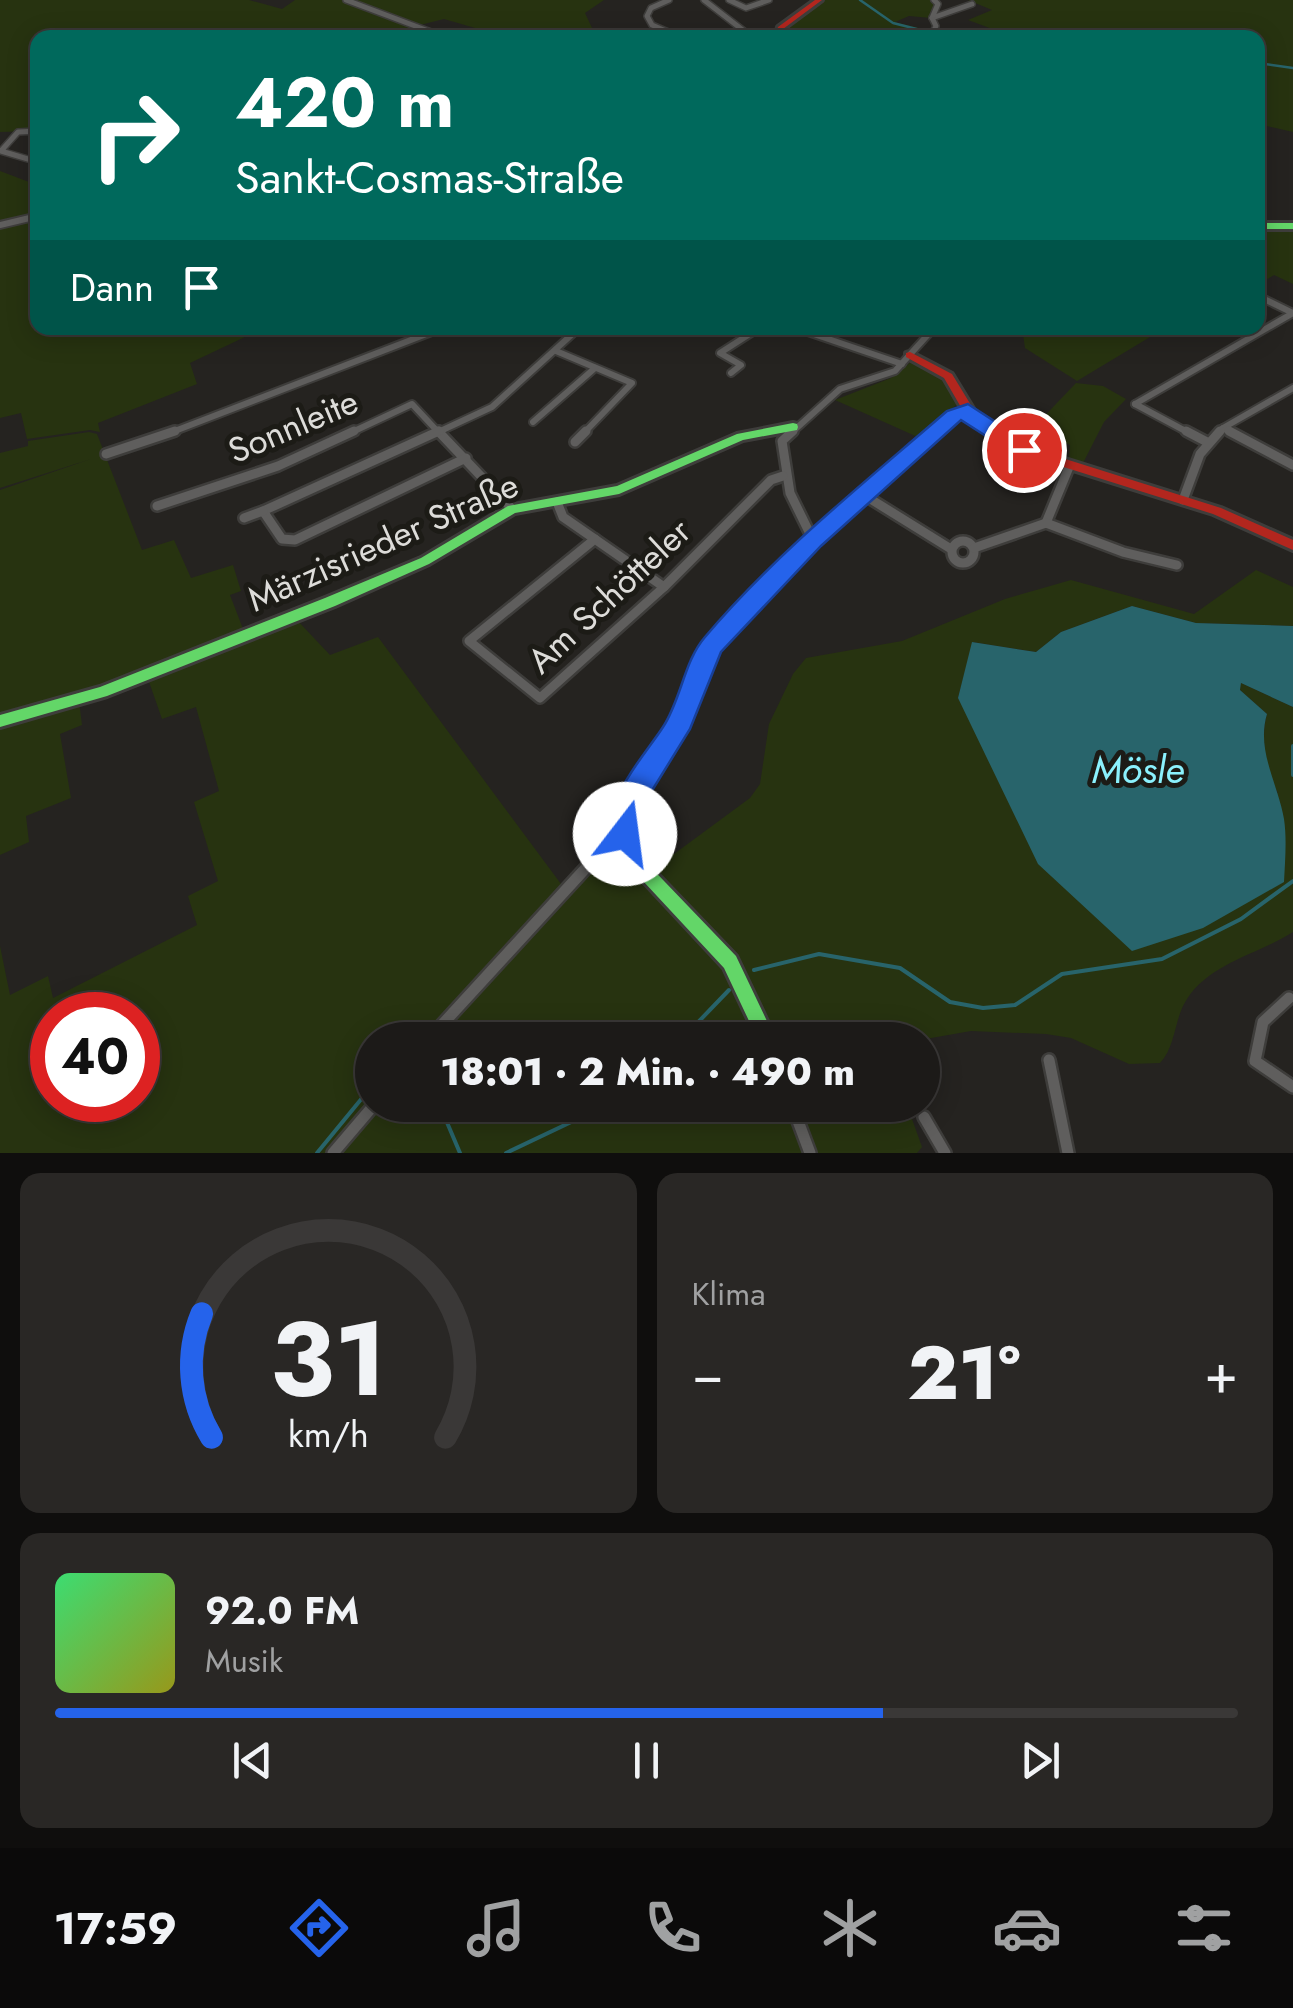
<!DOCTYPE html>
<html lang="de">
<meta charset="utf-8">
<style>
:root{--surface:#1c1a18;--page:#292725;--text:#f1f3f6;--muted:#a0a1a2;--line:#3a3837;--accent:#2563eb}
body{margin:0;font-family:Jost,sans-serif;background:var(--page);color:var(--text);height:100vh;display:flex;flex-direction:column;font-size:38px;white-space:nowrap}
*{box-sizing:border-box;margin:0}
p{font-size:32px;color:var(--muted)}
.icon{flex:none;width:55px;height:55px;fill:none;stroke:currentColor;stroke-width:2;stroke-linecap:round;stroke-linejoin:round}
.map{position:relative;height:1153px;overflow:hidden}
.drawer{display:flex;flex-direction:column;gap:20px;padding:20px;background:#0f0e0d;flex:1}
.drawer>*{flex:none}
.banner{position:absolute;left:30px;top:30px;width:1235px;height:305px;border-radius:20px;box-shadow:0 5px 25px #0003,0 0 0 2px var(--line);background:#00695c;color:#fff;overflow:hidden}
.speed{position:absolute;left:30px;top:992px;display:flex;gap:20px;font-size:50px;font-weight:700;text-align:center}
.speed>*{display:grid;place-content:center;width:130px;height:130px;border-radius:50%;background:var(--surface);box-shadow:0 5px 25px #0003,0 0 0 2px var(--line);line-height:1}
.speed .limit{border:15px solid #d22;background:#fff;color:#111}
.pin{position:absolute;display:grid;place-items:center;width:85px;height:85px;color:#fff;margin:-42px;border:5px solid #fff;border-radius:50%;box-shadow:0 2px 10px #0007}
.me{position:absolute;width:110px;margin:-55px;rotate:15deg;stroke-linejoin:round;filter:drop-shadow(0 0 8px #0008)}
.turn{display:flex;align-items:center;gap:35px;height:210px;padding:0 40px;font-size:45px}
.turn .icon{width:130px;height:130px;stroke-width:2.5}
.turn b{display:block;font-size:70px;line-height:85px}
.then{display:flex;align-items:center;height:95px;padding:0 40px;background:#0003;gap:20px;font-size:38px}
.big{font-size:75px;font-weight:800;line-height:1.1}
.drawer .tile{flex:1;display:flex;flex-direction:column;justify-content:center;gap:15px;min-width:0;padding:0 35px;border-radius:20px;background:var(--page)}
.drawer .dial{align-items:center;gap:0}
.dial svg{height:260px;overflow:visible;fill:none;stroke:var(--line);stroke-width:7;stroke-linecap:round;text-anchor:middle}
.dial text{fill:var(--text);stroke:none}
.song{display:flex;align-items:center;gap:30px}
.cover{width:120px;height:120px;border-radius:15px;background:linear-gradient(135deg,hsl(140 70% 55%),hsl(60 70% 35%))}
.played{height:10px;border-radius:5px;background:linear-gradient(90deg,var(--accent) 70%,var(--line) 70%)}
.keys{display:flex;justify-content:space-around;direction:ltr}
.heat{display:flex;justify-content:space-between;align-items:center;font-size:55px;direction:ltr}
.drawer .tiles{flex:1;display:grid;gap:20px;grid-template-columns:1fr 1fr}
.tile:last-child{grid-column:span 2}
.trip{position:absolute;left:355px;top:1022px;width:585px;height:100px;border-radius:50px;background:var(--surface);box-shadow:0 5px 25px #0003,0 0 0 2px var(--line);font-weight:800;line-height:100px;text-align:center}
.tab-bar{display:flex;height:160px;justify-content:space-around;align-items:center;background:#0b0a0a;color:var(--muted)}
.tab-bar .icon{width:70px;height:70px}
.tab-bar .on{color:var(--accent)}
.tab-bar b{font-size:45px;color:var(--text)}
.map>svg:first-child{display:block}
.green{fill:#273310;fill-rule:evenodd}
.water{fill:#28646b}
.lines{fill:none;stroke-linecap:round;stroke-linejoin:round}
.stream-far1{stroke:#28646b;stroke-width:2.5}
.stream{stroke:#28646b;stroke-width:4}
.street-far3-casing{stroke:#3e3d3b;stroke-width:8}
.street-far2-casing{stroke:#3e3d3b;stroke-width:10}
.street-far1-casing{stroke:#3e3d3b;stroke-width:14}
.street-casing{stroke:#3e3d3b;stroke-width:16}
.fast-casing{stroke:#3e3d3b;stroke-width:6}
.jam-casing{stroke:#3e3d3b;stroke-width:6}
.street-far3{stroke:#5f5e5d;stroke-width:5}
.street-far2{stroke:#5f5e5d;stroke-width:6}
.street-far1{stroke:#5f5e5d;stroke-width:9}
.street{stroke:#5f5e5d;stroke-width:11}
.fast{fill:#63d668;fill-rule:evenodd}
.jam{fill:#b3261e;fill-rule:evenodd}
.route{fill:#2563eb;stroke:#184099;stroke-width:2.5}
.labels{text-anchor:middle;dominant-baseline:central;stroke-width:10;stroke-linejoin:round;paint-order:stroke}
.street-label{font-size:35px;fill:#dddcd9;stroke:#1c1b16}
.water-label{font-size:38px;font-style:italic;fill:#8bf1fd;stroke:#1c1b16}
</style>
<div class="map">
<svg width="1293" height="1153" viewBox="0 0 1293 1153">
<rect width="100%" height="100%" fill="#252320"/>
<g class="green">
<path d="M0,0h249l33,9 13,-9h309l-19,13 8,17 15,7h-102l-62,-18 -28,7 6,4 -16,7 -368,1 -1,93 -37,1z"/>
<path d="M821,0h112l4,4 -6,14 -22,-2 -14,6 59,15 -174,1 2,-10z"/>
<path d="M968,0h325v132l-35,-8v-86l-264,-1 1,-7 -27,-10 24,-10z"/>
<path d="M0,171l37,14 1,143h226l-74,35 7,21 -99,39 2,9 -10,-2 -63,9 -6,-26 -21,5z"/>
<path d="M1258,231l35,1v52l-19,-9 -16,10z"/>
<path d="M1028,328h137l-88,53 -52,-33 -2,-14z"/>
<path d="M911,362l34,18 14,22 -37,37 -87,-39 56,-22z"/>
<path d="M1076,383l27,3 23,13 -22,23 -21,41 -14,-5 1,-13 -36,-18z"/>
<path d="M89,432l8,2 45,116 32,-10 17,38 42,-13 8,26 -11,4 15,39 -145,57 -100,28v-229l91,-31 -91,29v-35l28,-7v-5z"/>
<path d="M1256,570l37,17v39l-97,-3 -64,-17 -71,26 -25,20 -63,-10 -15,56 23,41 297,54c-12,-23 -18,-54 -11,-79l-27,-24 1,-7 52,24v225c-34,22 -83,31 -106,67 -13,19 -11,48 -27,64l-31,1 -58,-26 -25,-4 -75,-3 -51,9h-149l-19,-51 -18,-28 -100,-109 40,2 76,-56 10,-14 9,-60 24,-50 13,-16 96,-17 103,-42 66,-19 123,34z"/>
<path d="M296,619l34,36 48,-18 186,251 -140,152h-52v61l-44,52h-328v-207l10,49 38,-19 5,22 144,-73 -9,-29 30,-15 -24,-79 25,-11 -23,-84 -34,12 -15,-43zM52,1015h86v85h-86z"/>
<path d="M79,701l3,24 -22,9 11,64 -45,18 3,26 -29,13v-132z"/>
<path d="M623,837l105,127 34,76h-329l176,-193z"/>
<path d="M377,1105h411l18,48h-469z"/>
<path d="M796,1105h111l15,42 -5,6h-102z"/>
</g>
<path class="water" d="M1132,606l64,17 97,3v81l-52,-24 -1,7 27,24c-11,37 11,69 17,105 3,20 1,43 0,63l-81,46 -71,23 -94,-87 -80,-166 14,-56 64,10 25,-20z"/>
<g class="lines">
<g class="stream-far1">
<path d="M860,0l33,23 59,15"/>
<path d="M1258,63l35,5"/>
</g>
<g class="stream">
<path d="M1293,746v29"/>
<path d="M754,970l65,-16 81,14 50,34 33,6 32,-3 47,-31 100,-15 79,-40 52,-38"/>
<path d="M681,1040l48,-50"/>
<path d="M426,1105l17,8 17,40"/>
<path d="M317,1153l55,-67"/>
<path d="M506,1153l101,-48"/>
</g>
<g class="street-far3-casing">
<g id="street-far3">
<path d="M346,0l101,38"/>
<path d="M669,0l-18,8 -4,8 5,9 30,13"/>
<path d="M704,0l49,38"/>
<path d="M729,0l17,8 23,-8"/>
<path d="M932,18l40,-14"/>
<path d="M930,38l6,-12 -4,-8 6,-14 -4,-4"/>
<path d="M38,131l-20,1 -17,19 37,11"/>
</g>
</g>
<g class="street-far2-casing">
<g id="street-far2">
<path d="M0,225l38,-9"/>
<path d="M1258,296l35,17"/>
<path d="M796,328l106,36"/>
<path d="M556,351l76,32 -49,51"/>
<path d="M731,373l10,-8 -21,-12 39,-25"/>
<path d="M1135,404l158,-91"/>
<path d="M1135,404l56,30"/>
<path d="M533,422l62,-54"/>
<path d="M1223,428l70,-40"/>
<path d="M167,434l275,-106"/>
<path d="M348,434l64,-30 28,30"/>
<path d="M434,434l58,-27 87,-79"/>
<path d="M790,434l50,-45 55,-18 39,-43"/>
<path d="M1218,434l5,-6 10,6"/>
</g>
</g>
<g class="street-far1-casing">
<g id="street-far1">
<path d="M438,431l74,78"/>
<path d="M439,431l-176,80 19,28 13,1 171,-82"/>
<path d="M793,431l-11,10 8,52 23,47"/>
<path d="M1186,431l21,11"/>
<path d="M1229,431l64,34"/>
<path d="M575,442l11,-11"/>
<path d="M106,454l69,-23"/>
<path d="M864,495l87,54"/>
<path d="M1183,500l17,-46 20,-23"/>
<path d="M557,502l6,15 101,70"/>
<path d="M157,506l121,-40 76,-35"/>
<path d="M244,518l19,-7"/>
<path d="M1046,523l23,-56"/>
<path d="M595,539l-126,102 71,57 124,-111 107,-107 12,-4"/>
<circle cx="963" cy="552" r="11"/>
<path d="M974,548l72,-25 77,29 54,13"/>
</g>
</g>
<g class="street-casing">
<g id="street">
<path d="M1289,998l-26,24 -8,39 38,26"/>
<path d="M428,1040l179,-195 18,-11"/>
<path d="M1049,1060l19,93"/>
<path d="M792,1105l18,48"/>
<path d="M924,1117l21,36"/>
<path d="M333,1153l41,-48"/>
</g>
</g>
<g class="fast-casing">
<g id="fast">
<rect x="1258" y="223" width="35" height="6"/>
<path d="M968,407l4,1 1,3 -1,3 -14,5 -141,124 -89,92 -19,29 -23,61 -52,84 -1,25 8,23 95,99 40,84h-18l-34,-72 -94,-101 -13,-33 3,-27 55,-89 21,-56 22,-35 91,-90 141,-124z"/>
<path d="M793,423l4,1 1,3 -1,3 -54,10 -124,54 -104,19 -86,51 -94,42 -228,90 -107,31v-12l100,-28 225,-89 96,-40 87,-52 109,-20 120,-52z"/>
</g>
</g>
<g class="jam-casing">
<g id="jam">
<path d="M815,0h7l-39,29 -1,9h-7l3,-11z"/>
<path d="M910,352l42,22 25,41 47,31 197,62 72,32v10l-80,-36 -197,-62 -47,-31 -25,-43 -38,-21v-4z"/>
</g>
</g>
<use href="#street-far3" class="street-far3"/>
<use href="#street-far2" class="street-far2"/>
<use href="#street-far1" class="street-far1"/>
<use href="#street" class="street"/>
<use href="#fast" class="fast"/>
<use href="#jam" class="jam"/>
</g>
<path class="route" d="M968,404l63,41v11h-14l-56,-36 -140,126 -100,106 -31,77 -50,81 -6,33 -9,3 -10,-3c-17,-39 28,-85 48,-116 18,-27 21,-66 42,-90 71,-84 159,-154 242,-226z"/>
<g class="labels">
<g class="street-label">
<text transform="translate(293 426) rotate(-23)">Sonnleite</text>
<text transform="translate(383 542) rotate(-24)">Märzisrieder Straße</text>
<text transform="translate(609 596) rotate(-43)">Am Schötteler</text>
</g>
<g class="water-label">
<text x="1138" y="769">Mösle</text>
</g>
</g>
</svg>
<div class="speed"><div class="limit">40</div></div>
<div class="pin" style="left:1024px;top:450px;background:#d93025"><svg class="icon" aria-label="arrive" viewBox="0 0 24 24"><path d="M6 21V4h12l-3 4 3 4H6"/></svg></div>
<svg class="me" style="left:625px;top:834px" viewBox="-20 -20 40 40"><circle r="19" fill="#fff"/><path d="M0-13L10 11 0 6-10 11z" fill="#2563eb"/></svg>
<div class="trip">18:01 · 2 Min. · 490 m</div>
<div class="banner">
<div class="turn"><svg class="icon" aria-label="right" viewBox="0 0 24 24"><path d="M7 20v-9h11M14 6l5 5-5 5"/></svg><div><b>420 m</b>Sankt-Cosmas-Straße</div></div>
<div class="then">Dann<svg class="icon" aria-label="arrive" viewBox="0 0 24 24"><path d="M6 21V4h12l-3 4 3 4H6"/></svg></div>
</div>
</div>
<section class="drawer">
<div class="tiles">
<div class="tile dial"><svg viewBox="0 0 100 80">
<path d="M14 69A42 42 0 1 1 86 69"/>
<path d="M14 69A42 42 0 0 1 11 31" stroke="#2563eb"/>
<text x="50" y="56" font-size="32" font-weight="700">31</text>
<text x="50" y="72" font-size="11">km/h</text>
</svg></div>
<div class="tile"><p>Klima</p>
<div class="heat"><a>−</a><b class="big">21°</b><a>+</a></div>
</div>
<div class="tile">
<div class="song"><i class="cover"></i><div><b>92.0 FM</b><p>Musik</p></div></div>
<div class="played"></div>
<div class="keys"><svg class="icon" aria-label="previous" viewBox="0 0 24 24"><path d="M18 5L8 12l10 7zM5 5v14"/></svg><svg class="icon" aria-label="pause" viewBox="0 0 24 24"><path d="M8 5v14M16 5v14"/></svg><svg class="icon" aria-label="next" viewBox="0 0 24 24"><path d="M6 5l10 7-10 7zM19 5v14"/></svg></div>
</div>
</div>
</section>
<nav class="tab-bar">
<b>17:59</b>
<svg class="icon on" aria-label="directions" viewBox="0 0 24 24"><path d="M12 3l9 9-9 9-9-9zM9 14v-3h6M13 9l2 2-2 2"/></svg>
<svg class="icon" aria-label="music" viewBox="0 0 24 24"><path d="M9 18V5l10-2v13"/><circle cx="6" cy="18" r="3"/><circle cx="16" cy="16" r="3"/></svg>
<svg class="icon" aria-label="phone" viewBox="0 0 24 24"><path d="M5 4h4l2 5-3 2q2 4 5 5l2-3 5 2v4C11 20 4 13 5 4z"/></svg>
<svg class="icon" aria-label="climate" viewBox="0 0 24 24"><path d="M12 3v18M4 7l16 10M4 17L20 7"/></svg>
<svg class="icon" aria-label="car" viewBox="0 0 24 24"><path d="M5 17H2v-5l4-1 3-4h7l3 4 3 1v5h-3M9 17h6M6 11h13"/><circle cx="7" cy="17" r="2"/><circle cx="17" cy="17" r="2"/></svg>
<svg class="icon" aria-label="filters" viewBox="0 0 24 24"><path d="M4 7h16M4 17h16"/><circle cx="9" cy="7" r="2"/><circle cx="15" cy="17" r="2"/></svg>
</nav>
